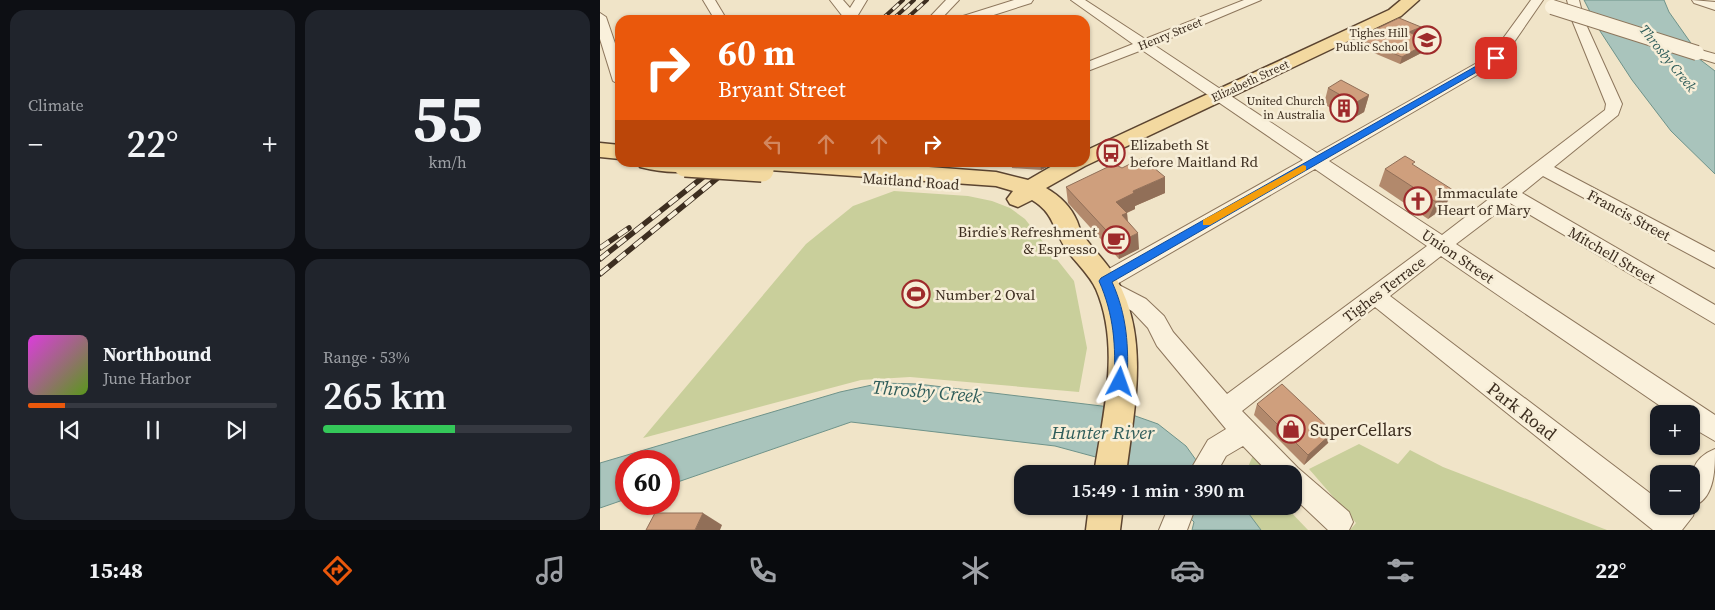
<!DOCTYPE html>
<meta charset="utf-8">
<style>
:root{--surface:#171b24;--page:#20242c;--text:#f1f3f6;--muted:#9ea1a6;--line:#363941;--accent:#ea580c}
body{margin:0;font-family:"Source Serif 4",serif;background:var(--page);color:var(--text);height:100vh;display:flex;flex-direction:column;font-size:19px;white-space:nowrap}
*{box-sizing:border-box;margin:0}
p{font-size:16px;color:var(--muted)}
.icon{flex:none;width:28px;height:28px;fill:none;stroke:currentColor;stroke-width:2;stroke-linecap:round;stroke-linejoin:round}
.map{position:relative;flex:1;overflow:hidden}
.drawer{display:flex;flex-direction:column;gap:10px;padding:10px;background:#0d0f14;width:600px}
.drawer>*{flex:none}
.top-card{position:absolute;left:15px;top:15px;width:475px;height:152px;border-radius:15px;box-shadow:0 1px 4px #0004;background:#ea580c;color:#fff;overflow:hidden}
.fabs{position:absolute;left:1050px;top:405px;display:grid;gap:10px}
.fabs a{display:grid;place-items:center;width:50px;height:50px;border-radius:10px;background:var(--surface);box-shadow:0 1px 4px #0004;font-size:25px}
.speed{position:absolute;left:15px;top:450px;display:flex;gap:10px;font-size:25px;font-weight:700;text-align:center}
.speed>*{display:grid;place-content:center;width:65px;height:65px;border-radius:50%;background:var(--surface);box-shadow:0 1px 4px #0004;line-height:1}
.speed .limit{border:8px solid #d22;background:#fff;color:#111}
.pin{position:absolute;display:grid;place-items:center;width:42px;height:42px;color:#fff;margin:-21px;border-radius:10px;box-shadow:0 2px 8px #0006}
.me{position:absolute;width:55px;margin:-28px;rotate:4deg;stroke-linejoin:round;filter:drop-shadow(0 0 4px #0008)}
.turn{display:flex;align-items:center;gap:18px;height:105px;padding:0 20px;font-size:22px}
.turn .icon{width:65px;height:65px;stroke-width:2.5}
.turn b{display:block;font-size:35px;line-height:42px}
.lanes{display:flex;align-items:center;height:48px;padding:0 20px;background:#0003;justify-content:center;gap:25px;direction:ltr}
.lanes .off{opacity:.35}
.big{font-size:38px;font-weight:600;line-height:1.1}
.drawer .widget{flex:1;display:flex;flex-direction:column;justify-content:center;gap:8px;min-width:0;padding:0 18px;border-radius:15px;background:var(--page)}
.drawer .dial{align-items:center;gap:0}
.dial b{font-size:65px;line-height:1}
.song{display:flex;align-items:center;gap:15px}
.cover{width:60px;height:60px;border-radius:8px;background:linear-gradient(135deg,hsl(300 70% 55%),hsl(90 70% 35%))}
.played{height:5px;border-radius:2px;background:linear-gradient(90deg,var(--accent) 15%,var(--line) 15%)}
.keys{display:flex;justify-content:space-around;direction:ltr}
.heat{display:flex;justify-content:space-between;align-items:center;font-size:28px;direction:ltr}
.charge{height:8px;border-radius:4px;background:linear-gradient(90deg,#34c759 53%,var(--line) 0)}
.drawer .tiles{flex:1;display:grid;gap:10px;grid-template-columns:repeat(2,1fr)}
.trip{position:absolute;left:414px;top:465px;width:288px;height:50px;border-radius:15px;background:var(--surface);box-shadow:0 1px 4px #0004;font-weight:600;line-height:50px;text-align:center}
.dock{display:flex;height:80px;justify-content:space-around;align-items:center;background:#090b0e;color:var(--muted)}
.dock .icon{width:35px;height:35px}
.dock .current{color:var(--accent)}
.dock b{font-size:22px;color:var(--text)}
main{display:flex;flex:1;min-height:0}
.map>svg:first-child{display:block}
.green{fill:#c9cf9b}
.water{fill:#a9c4bc;stroke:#6f938a}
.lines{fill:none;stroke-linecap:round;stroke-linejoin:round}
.minor-casing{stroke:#8d765c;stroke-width:2}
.major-casing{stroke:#5b4430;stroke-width:3}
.minor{fill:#faf1dc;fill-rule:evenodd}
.major{fill:#f3d9a0;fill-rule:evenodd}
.rail-far1-casing{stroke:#3d2e20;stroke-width:4}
.rail-casing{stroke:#3d2e20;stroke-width:5.5}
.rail-far1{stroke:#f7eed8;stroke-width:2.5;stroke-dasharray:8;stroke-linecap:butt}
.rail{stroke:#f7eed8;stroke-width:4;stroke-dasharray:11;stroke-linecap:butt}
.minor-bridge-casing{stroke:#8d765c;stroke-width:16;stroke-linecap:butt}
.major-bridge-casing{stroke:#5b4430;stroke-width:26;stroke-linecap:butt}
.minor-bridge{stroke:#faf1dc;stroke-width:14}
.major-bridge{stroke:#f3d9a0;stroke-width:23}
.wall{fill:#b2896c}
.shaded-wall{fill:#916f58}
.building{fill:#cf9f7d;stroke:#916f58}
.route{fill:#1a73e8;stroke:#114b97}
.slow{fill:#f59e0b}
.labels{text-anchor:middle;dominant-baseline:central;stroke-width:5;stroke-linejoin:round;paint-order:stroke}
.far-poi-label{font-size:12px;fill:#3d2e20;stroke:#f7eed8;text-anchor:end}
.far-street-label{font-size:12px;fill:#3d2e20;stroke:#f7eed8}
.far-water-label{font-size:14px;font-style:italic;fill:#2f5d5a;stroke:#f7eed8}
.poi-label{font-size:15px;fill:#3d2e20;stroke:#f7eed8;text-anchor:start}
.street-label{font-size:15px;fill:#3d2e20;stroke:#f7eed8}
.near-street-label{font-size:18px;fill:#3d2e20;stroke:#f7eed8}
.near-poi-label{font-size:18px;fill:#3d2e20;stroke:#f7eed8;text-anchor:start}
.near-water-label{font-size:19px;font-style:italic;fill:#2f5d5a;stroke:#f7eed8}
</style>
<main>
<section class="drawer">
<div class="tiles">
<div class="widget"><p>Climate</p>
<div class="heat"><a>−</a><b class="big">22°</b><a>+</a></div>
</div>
<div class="widget dial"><b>55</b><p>km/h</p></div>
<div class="widget">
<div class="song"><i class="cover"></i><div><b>Northbound</b><p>June Harbor</p></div></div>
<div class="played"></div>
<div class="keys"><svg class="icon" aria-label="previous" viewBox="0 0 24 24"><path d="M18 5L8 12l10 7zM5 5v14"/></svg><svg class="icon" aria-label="pause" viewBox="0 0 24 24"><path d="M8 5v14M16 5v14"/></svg><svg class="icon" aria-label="next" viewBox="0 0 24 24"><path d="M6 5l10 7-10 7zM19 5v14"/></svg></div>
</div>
<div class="widget"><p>Range · 53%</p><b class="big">265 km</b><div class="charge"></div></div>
</div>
</section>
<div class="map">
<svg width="1115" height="530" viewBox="0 0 1115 530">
<rect width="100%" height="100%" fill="#f0e4c8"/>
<g class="green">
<path d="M294,191l74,5 24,5 18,7 15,11 49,62 13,67 -8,44 -169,-15 -49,3 -218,58 163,-194 47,-38z"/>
<path d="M759,444l39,20 12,-14 33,17 164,63h-257l6,-7 -47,-54z"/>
<path d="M654,453l20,21h-29z"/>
<path d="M643,506h42l23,24h-47z"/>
</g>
<g class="water">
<path d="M984,0h80l5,12 24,34 5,12 17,13v103l-44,-43 -39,-51 -32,-49z"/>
<path d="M281,383l37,1 192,23 48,17 28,22 20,28h-67l-10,-8 -74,-20 -204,-24 -182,63v-24h-43v38l-26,9v-45l240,-71z"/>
<path d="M578,506h65l18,24h-69l2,-8z"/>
</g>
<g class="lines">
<g class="minor-casing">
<g id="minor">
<path d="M103,0h12l12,20h-12z"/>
<path d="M230,0h13l7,8 5,-8h12l-12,20h-12l1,-2z"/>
<path d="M346,0h13l-19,20h-13z"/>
<path d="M414,0h19l-2,3 -53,17h-19l1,-3z"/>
<path d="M471,0h14l60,39 99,-39h17l-107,45 163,108 174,-98 40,-55h12l-42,61 -172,100 113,74 163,-125 1,-6 -34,-84 -5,-20h12l5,20 38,84 -4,11 -64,52 161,85v16l-172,-92 -21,17 193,112v19l-205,-121 -54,41 259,171v26l-24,-14v-13h-19l-231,-158 -51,40 269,204v6h32c0,-25 -4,-46 24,-57 0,19 0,47 -19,56l-3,11 -11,14h-29l-278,-223 -133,104 56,57 51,44 4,10 -4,8h-21l-36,-34v-22h-22l-27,-28 -17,10 -10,18h-28l20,-34 18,-11 -69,-83 -9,-18 -16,-17 -30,-16 -7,-14 3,-6 205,-115 -161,-110 -57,22v-9l48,-19zM715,169l112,77 -200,148 -54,-62 -9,-16 -18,-17 -29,-15z"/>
<path d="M1092,0l23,2v8l-21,-7z"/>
<path d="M0,13l6,4 14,41v27l-7,-4 -13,-42z"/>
<path d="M1097,49l18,5v9l-23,-7 -2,-3z"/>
<path d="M569,506h27l-9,24h-28z"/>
</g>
</g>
<g class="major-casing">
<g id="major">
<path d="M801,0h18l-18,16 -316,150 -39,22c14,8 25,19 31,33 2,5 3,10 6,14 11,16 25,28 34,45 33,59 17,130 9,194h-32c9,-60 27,-127 2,-185 -7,-15 -21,-27 -30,-40 -13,-20 -12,-36 -34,-49l-14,7 -8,-3 -3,-5 6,-8 -17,-5 -240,-17 -8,-2 -2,-5h116l134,10 32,8 31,-18h26v-11l304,-141z"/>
<path d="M0,143l20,2v14l-20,-2z"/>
<path d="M38,162h56l2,3 -3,5c-16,4 -37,1 -53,-3z"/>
<path d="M489,506h34l-3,24h-34z"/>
</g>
</g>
<use href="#minor" class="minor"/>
<use href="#major" class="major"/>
<g class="rail-far1-casing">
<g id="rail-far1">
<path d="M281,20l22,-20"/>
<path d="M292,20l22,-20"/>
<path d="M305,20l22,-20"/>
</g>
</g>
<g class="rail-casing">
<g id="rail">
<path d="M0,248l29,-20"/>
<path d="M0,259l122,-97"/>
<path d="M0,274l137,-112"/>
</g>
</g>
<use href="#rail-far1" class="rail-far1"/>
<use href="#rail" class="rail"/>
<g class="minor-bridge-casing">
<path id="minor-bridge" d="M952,7l145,46"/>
</g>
<g class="major-bridge-casing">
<path id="major-bridge" d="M85,165l77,5"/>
</g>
<use href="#minor-bridge" class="minor-bridge"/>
<use href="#major-bridge" class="major-bridge"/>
</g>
<g class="wall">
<path d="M821,27l-3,7 -3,1 12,15 -27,14 -45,-19 2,-7z"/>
<path d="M728,88l41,7 -5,17 -14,8 -26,-16z"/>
<path d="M322,162h35l-1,2z"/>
<path d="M411,162h46l-16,8 -29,-2z"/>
<path d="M814,166l31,41 -17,12 -49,-33 6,-17z"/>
<path d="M466,187l99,6 -30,13v3l-8,4 1,9 11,27 -20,10 -51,-56z"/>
<path d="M657,404l71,39 -24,22 -50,-50z"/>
</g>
<g class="shaded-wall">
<path d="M821,27l-3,7 -12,6 3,-8z"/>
<path d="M829,42l-2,8 -27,14 2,-7z"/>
<path d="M769,95l-5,17 -14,8 5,-17z"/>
<path d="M440,162h17l-16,8z"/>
<path d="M565,177v16l-30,13v3l-18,8 -1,-15 17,-11z"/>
<path d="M853,190l-8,17 -17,12 8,-17z"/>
<path d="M527,213l1,16 -6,-14z"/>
<path d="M538,233l1,16 -20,10 -1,-16z"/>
<path d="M733,432l-5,11 -24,22 4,-10z"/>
<path d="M103,513l19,12 -2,5h-25z"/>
</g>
<g class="building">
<path d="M799,18l22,9 -12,5 20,10 -27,15 -45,-19z"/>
<path d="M741,80l28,15 -14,8 -27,-15z"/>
<path d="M805,156l10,6 -3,2 41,26 -17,12 -51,-33z"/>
<path d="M542,158l23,19 -32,14 1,2 -18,9 11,11 -5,2 16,18 -20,10 -52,-56 48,-23 8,4z"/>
<path d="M682,384l51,48 -25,23 -51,-51z"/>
<path d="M55,513h48l-8,17h-49z"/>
</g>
<path class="route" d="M894,56l7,2 -389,224c15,33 17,65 15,100l-2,5 -5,1 -4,-1 -2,-5c2,-36 0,-67 -15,-101l2,-3z"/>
<path class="slow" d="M703,165l3,1v4l-96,55h-7v-5z"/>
<defs>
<g id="school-ring" transform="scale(1.4375)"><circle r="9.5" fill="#f7eed8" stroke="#9e2a2b" stroke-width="1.5"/><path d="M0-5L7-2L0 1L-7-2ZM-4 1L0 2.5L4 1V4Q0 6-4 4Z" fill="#9e2a2b"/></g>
<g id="building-ring" transform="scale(1.4375)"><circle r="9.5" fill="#f7eed8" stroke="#9e2a2b" stroke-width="1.5"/><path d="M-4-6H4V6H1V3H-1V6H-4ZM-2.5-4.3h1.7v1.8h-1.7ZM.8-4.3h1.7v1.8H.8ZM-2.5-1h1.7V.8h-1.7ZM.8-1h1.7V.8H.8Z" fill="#9e2a2b"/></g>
<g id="bus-ring" transform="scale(1.4375)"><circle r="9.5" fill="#f7eed8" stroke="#9e2a2b" stroke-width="1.5"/><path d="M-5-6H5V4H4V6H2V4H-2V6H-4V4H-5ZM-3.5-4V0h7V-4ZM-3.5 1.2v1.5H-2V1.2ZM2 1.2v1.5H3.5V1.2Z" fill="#9e2a2b"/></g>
<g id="church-ring" transform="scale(1.4375)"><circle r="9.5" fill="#f7eed8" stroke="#9e2a2b" stroke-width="1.5"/><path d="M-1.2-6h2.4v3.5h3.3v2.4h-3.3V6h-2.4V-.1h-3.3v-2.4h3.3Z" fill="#9e2a2b"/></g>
<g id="cafe-ring" transform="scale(1.4375)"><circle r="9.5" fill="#f7eed8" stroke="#9e2a2b" stroke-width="1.5"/><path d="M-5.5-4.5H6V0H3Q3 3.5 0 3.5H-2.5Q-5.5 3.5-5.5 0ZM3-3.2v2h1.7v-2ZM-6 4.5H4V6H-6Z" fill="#9e2a2b"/></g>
<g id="stadium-ring" transform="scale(1.4375)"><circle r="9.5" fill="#f7eed8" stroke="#9e2a2b" stroke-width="1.5"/><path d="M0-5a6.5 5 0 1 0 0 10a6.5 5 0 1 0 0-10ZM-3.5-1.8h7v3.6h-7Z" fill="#9e2a2b"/></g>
<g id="shop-ring" transform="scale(1.4375)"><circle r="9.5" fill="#f7eed8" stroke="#9e2a2b" stroke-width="1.5"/><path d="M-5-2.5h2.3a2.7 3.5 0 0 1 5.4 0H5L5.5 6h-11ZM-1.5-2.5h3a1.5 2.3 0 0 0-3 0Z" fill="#9e2a2b"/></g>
</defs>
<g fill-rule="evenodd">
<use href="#school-ring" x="827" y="40"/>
<use href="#building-ring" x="744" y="108"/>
<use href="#bus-ring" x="511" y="153"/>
<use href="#church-ring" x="818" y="201"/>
<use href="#cafe-ring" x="516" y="240"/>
<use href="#stadium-ring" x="316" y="294"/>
<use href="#shop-ring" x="691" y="429"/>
</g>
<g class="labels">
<g class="far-poi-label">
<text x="808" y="33">Tighes Hill<tspan x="808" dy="14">Public School</tspan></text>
<text x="725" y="101">United Church<tspan x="725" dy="14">in Australia</tspan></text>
</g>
<g class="far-street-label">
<text transform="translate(570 34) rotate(-22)">Henry Street</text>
<text transform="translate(650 81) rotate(-25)">Elizabeth Street</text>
</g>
<g class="far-water-label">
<text transform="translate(1068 58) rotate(51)">Throsby Creek</text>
</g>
<g class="poi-label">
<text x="530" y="144">Elizabeth St<tspan x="530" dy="17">before Maitland Rd</tspan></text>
<text x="837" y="192">Immaculate<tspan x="837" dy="17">Heart of Mary</tspan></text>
<text x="497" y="231" text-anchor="end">Birdie’s Refreshment<tspan x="497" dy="17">&amp; Espresso</tspan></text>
<text x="335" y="294">Number 2 Oval</text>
</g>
<g class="street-label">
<text transform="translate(311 181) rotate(4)">Maitland Road</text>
<text transform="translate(1029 215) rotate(28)">Francis Street</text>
<text transform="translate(1012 255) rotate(30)">Mitchell Street</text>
<text transform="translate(858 256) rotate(34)">Union Street</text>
<text transform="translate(784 289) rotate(-37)">Tighes Terrace</text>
</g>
<g class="near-street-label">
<text transform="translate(922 411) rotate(38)">Park Road</text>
</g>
<g class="near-poi-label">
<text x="710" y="429">SuperCellars</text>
</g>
<g class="near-water-label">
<text transform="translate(327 391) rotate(5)">Throsby Creek</text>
<text x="503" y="432">Hunter River</text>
</g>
</g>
</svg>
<div class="fabs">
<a>+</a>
<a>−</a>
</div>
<div class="speed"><div class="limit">60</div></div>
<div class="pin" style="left:896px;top:58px;background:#d93025"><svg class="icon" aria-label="arrive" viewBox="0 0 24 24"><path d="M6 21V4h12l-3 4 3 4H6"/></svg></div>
<svg class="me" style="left:520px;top:382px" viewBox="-20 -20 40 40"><path d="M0-17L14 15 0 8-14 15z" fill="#1a73e8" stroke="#fff" stroke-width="4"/></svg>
<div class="trip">15:49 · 1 min · 390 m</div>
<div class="top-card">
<div class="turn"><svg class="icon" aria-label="right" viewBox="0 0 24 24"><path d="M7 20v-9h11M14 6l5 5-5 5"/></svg><div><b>60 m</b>Bryant Street</div></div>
<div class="lanes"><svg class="icon off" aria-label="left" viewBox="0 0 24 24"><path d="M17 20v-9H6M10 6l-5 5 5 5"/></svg><svg class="icon off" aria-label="ahead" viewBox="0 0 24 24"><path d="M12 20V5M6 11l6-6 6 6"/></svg><svg class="icon off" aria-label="ahead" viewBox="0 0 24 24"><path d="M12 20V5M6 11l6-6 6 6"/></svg><svg class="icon" aria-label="right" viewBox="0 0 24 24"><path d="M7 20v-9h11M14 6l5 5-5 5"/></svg></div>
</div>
</div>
</main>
<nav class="dock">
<b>15:48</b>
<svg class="icon current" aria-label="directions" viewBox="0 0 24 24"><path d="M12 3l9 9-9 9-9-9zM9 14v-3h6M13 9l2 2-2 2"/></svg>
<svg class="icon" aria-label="music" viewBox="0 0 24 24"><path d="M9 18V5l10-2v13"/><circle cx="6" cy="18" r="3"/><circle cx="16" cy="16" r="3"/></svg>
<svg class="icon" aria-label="phone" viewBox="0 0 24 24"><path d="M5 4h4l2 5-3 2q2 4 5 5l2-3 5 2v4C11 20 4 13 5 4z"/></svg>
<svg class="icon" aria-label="climate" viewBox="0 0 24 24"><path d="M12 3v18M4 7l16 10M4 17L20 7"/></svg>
<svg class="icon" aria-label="car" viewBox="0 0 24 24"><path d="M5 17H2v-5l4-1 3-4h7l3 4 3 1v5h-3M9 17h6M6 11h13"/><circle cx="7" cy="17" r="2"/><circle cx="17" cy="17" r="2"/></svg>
<svg class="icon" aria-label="filters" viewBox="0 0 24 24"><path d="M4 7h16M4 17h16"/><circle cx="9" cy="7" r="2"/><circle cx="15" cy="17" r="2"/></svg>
<b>22°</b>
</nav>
